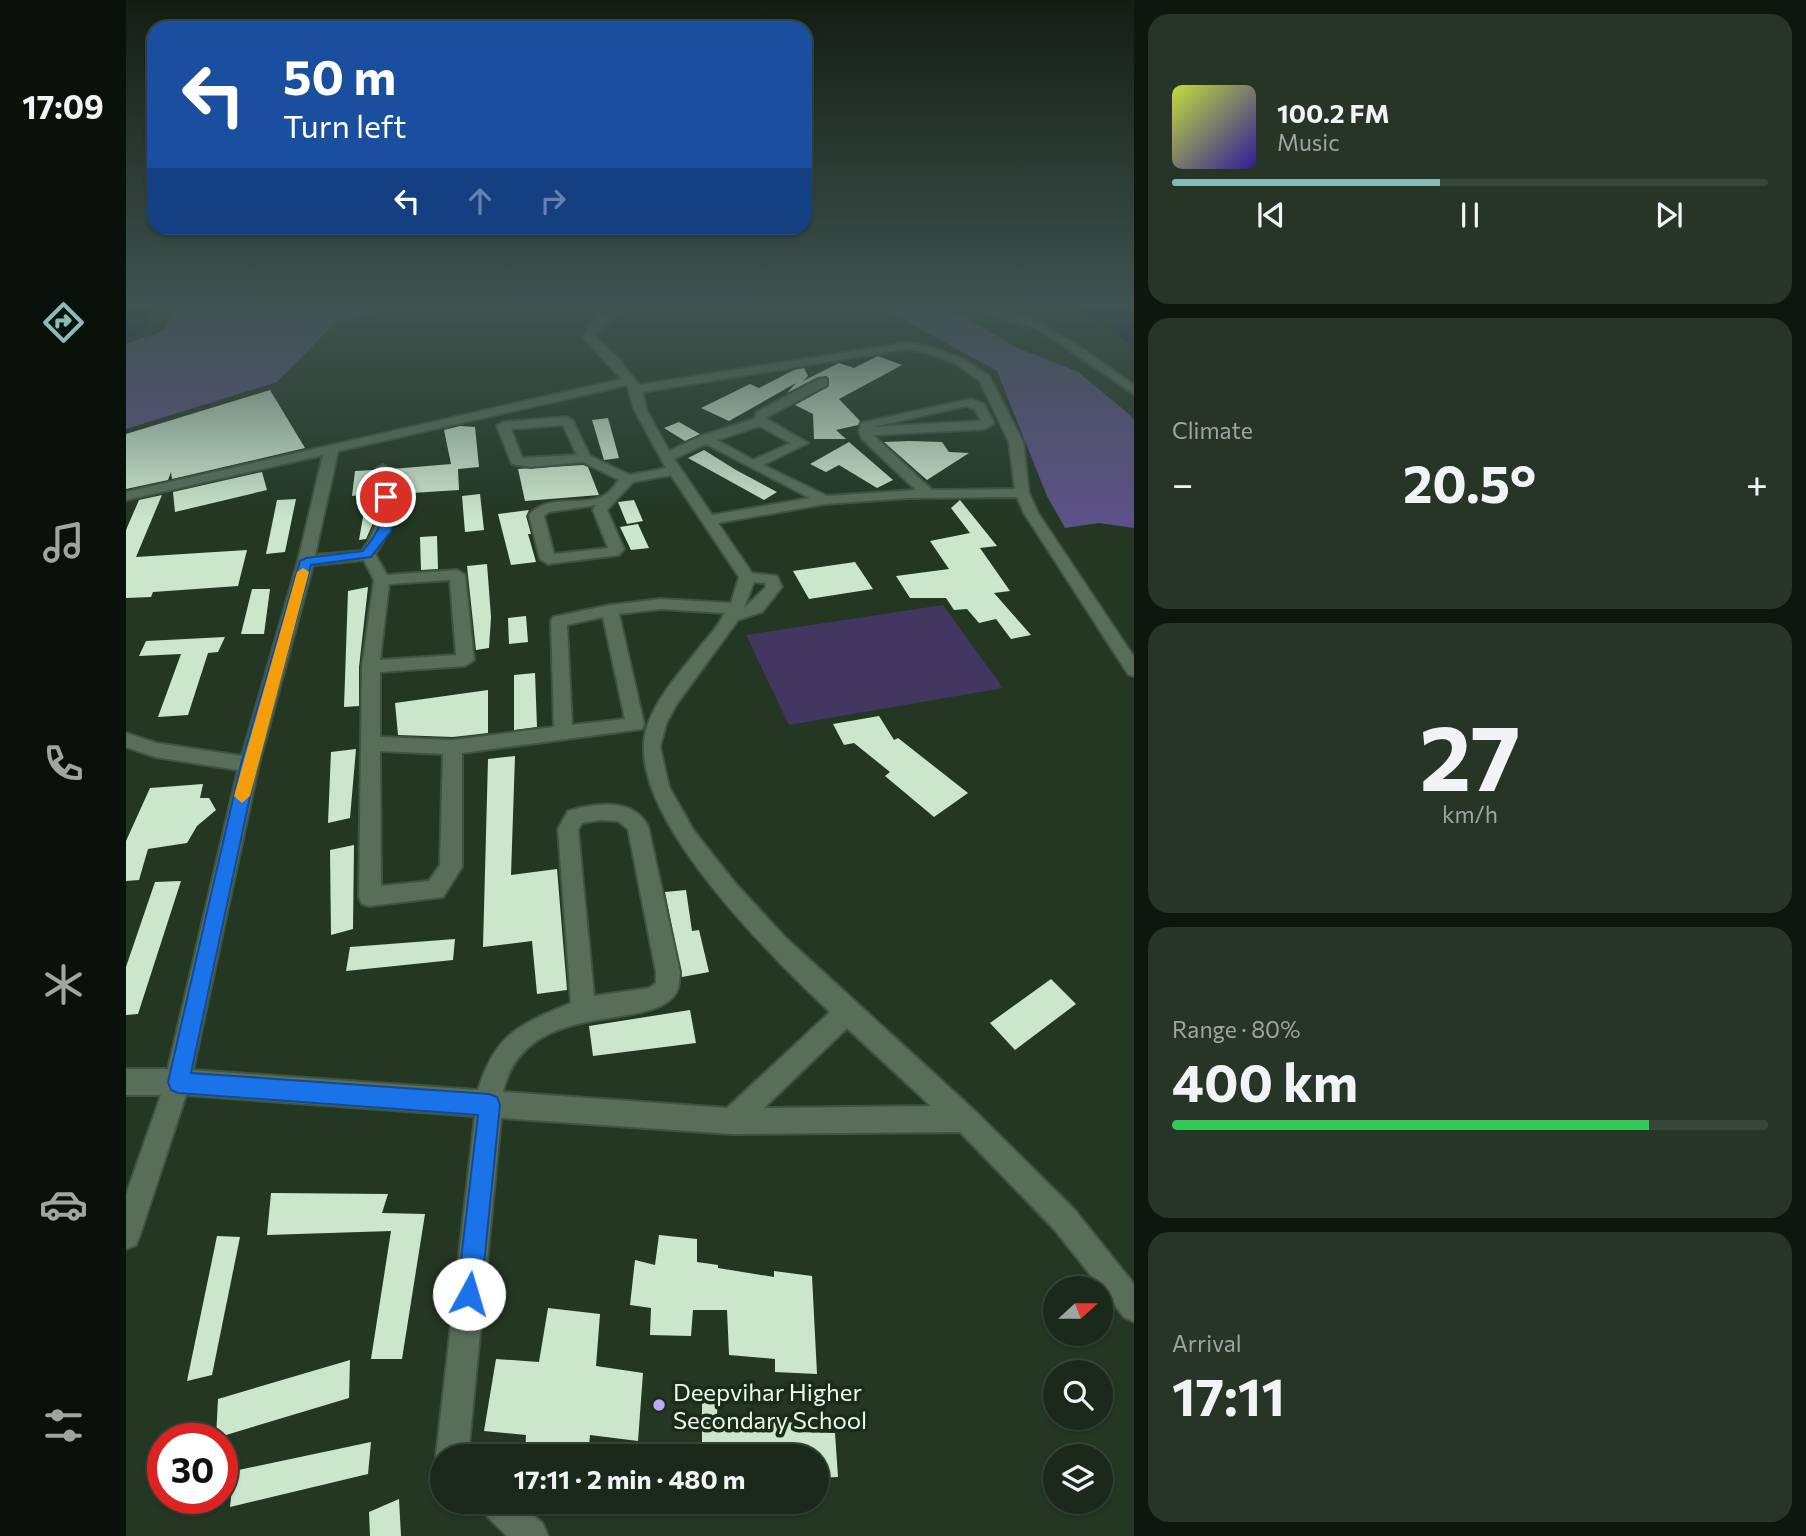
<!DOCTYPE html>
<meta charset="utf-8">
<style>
:root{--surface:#1a291a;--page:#273527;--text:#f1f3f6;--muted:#9fa6a2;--line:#384539;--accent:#8bbbb9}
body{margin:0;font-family:Commissioner,sans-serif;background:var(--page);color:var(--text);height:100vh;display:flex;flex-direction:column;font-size:26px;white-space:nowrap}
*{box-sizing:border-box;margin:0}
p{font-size:23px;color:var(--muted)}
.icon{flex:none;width:38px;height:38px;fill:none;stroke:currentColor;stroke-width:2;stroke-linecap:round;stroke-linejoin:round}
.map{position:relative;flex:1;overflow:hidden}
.panel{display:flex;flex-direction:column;gap:14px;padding:14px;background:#0e170e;width:672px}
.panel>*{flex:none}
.top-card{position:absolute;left:21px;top:21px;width:665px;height:214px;border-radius:21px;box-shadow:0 2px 5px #0004,0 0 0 2px var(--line);background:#1a4fa0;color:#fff;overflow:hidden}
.needle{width:46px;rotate:69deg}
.fabs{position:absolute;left:917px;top:1276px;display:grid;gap:14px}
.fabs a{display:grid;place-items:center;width:70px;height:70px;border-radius:50%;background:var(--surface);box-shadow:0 2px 5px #0004,0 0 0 2px var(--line);font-size:35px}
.speed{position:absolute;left:21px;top:1423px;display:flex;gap:14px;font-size:35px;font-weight:700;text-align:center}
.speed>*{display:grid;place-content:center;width:91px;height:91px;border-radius:50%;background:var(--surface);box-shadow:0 2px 5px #0004,0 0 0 2px var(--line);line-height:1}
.speed .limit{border:10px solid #d22;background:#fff;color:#111}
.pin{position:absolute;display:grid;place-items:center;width:60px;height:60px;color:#fff;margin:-30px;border:4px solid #fff;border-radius:50%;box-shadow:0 2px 7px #0007}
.me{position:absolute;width:77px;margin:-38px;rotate:6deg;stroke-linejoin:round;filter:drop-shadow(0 0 5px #0008)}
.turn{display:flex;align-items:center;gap:24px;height:147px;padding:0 21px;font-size:32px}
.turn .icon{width:91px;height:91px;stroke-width:2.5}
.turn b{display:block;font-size:49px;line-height:60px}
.lanes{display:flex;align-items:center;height:66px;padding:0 21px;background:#0003;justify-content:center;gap:35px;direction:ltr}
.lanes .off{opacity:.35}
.big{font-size:52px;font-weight:700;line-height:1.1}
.panel .card{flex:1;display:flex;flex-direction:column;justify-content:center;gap:10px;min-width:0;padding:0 24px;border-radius:21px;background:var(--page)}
.panel .dial{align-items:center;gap:0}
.dial b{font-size:91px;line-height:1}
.song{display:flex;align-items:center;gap:21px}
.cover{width:84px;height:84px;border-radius:10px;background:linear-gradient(135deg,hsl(70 70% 55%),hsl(250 70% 35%))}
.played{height:7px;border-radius:4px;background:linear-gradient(90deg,var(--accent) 45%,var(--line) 45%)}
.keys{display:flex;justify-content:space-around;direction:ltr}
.heat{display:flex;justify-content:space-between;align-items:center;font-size:38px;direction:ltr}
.charge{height:10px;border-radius:5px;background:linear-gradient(90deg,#34c759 80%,var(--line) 0)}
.trip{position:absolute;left:304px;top:1444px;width:399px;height:70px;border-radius:35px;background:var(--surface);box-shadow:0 2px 5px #0004,0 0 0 2px var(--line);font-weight:700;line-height:70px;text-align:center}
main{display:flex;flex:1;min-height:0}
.menu{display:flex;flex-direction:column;width:126px;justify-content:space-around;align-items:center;background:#0a100a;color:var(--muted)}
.menu .icon{width:49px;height:49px}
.menu .current{color:var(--accent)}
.menu b{font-size:32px;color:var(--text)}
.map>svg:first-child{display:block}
.green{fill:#413761}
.forest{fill:#5d5187}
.water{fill:#211142}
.building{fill:#cce6cc}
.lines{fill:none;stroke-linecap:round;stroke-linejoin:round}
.minor-casing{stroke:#405342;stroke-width:4}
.minor{fill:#586e58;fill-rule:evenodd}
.route{fill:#1a73e8;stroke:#114b97;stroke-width:2}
.slow{fill:#f59e0b}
.poi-dot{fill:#baaaf6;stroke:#192d1a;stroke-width:2.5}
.labels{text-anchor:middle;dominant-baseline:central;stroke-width:7;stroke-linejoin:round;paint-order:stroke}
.near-poi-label{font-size:24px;fill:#ecf9ec;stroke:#192d1a;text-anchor:start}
</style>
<main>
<nav class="menu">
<b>17:09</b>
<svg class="icon current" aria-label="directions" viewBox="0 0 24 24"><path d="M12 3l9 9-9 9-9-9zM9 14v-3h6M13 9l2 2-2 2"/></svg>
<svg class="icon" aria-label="music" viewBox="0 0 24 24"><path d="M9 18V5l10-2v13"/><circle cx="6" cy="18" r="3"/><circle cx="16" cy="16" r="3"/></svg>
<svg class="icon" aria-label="phone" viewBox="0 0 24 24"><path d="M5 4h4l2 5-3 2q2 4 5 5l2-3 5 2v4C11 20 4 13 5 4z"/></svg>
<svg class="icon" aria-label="climate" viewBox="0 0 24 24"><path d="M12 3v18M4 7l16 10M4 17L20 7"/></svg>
<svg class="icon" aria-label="car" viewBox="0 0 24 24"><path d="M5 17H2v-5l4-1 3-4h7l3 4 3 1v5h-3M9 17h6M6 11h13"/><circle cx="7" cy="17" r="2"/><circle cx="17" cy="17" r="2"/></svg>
<svg class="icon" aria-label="filters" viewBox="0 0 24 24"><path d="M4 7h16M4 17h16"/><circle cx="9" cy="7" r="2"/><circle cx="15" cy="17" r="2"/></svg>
</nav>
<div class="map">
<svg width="1008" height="1536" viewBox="0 0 1008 1536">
<rect width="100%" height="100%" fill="#233723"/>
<path class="green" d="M817,605l60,83 -214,37 -43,-90z"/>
<g class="forest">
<path d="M50,304h233l-73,18 -59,60 -151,47v-85l39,-14z"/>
<path d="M749,304l67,1 76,43 60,24 51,42 5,6v108l-35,-5 -34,5 -18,-32 -50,-125z"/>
</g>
<g class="water">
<path d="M0,304h30l-4,2 -9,26 -17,7z"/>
<path d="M932,304h76v43l-39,-28z"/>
</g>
<g class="building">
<path d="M752,356l24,9 -63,34 21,22 -2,4 -22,5 10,9h-32l-1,-25 -18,-9 33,-18 -1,-11 -9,1 -31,16 9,-10 -67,38 -28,-13 49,-24 9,4 35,-18 10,-2 4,8 -5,5 36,-18 15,5z"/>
<path d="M144,390l35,58 -133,31 -1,-7 -3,8 -42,9v-55z"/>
<path d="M482,418l11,40 -15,2 -12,-40z"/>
<path d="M553,422l21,12 -15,7 -21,-13z"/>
<path d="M334,426l15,1 4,40 -21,2 1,21 -63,4 -4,-25 59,-5 -7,-34z"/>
<path d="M783,441l33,1 7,10 20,1 -42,27 -43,-38z"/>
<path d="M723,442l44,38 -16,8 -38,-23 -13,7 -16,-8z"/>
<path d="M578,450l32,20 41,22 -13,8 -76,-42z"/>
<path d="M457,465l5,2 11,28 -74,6 -7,-32z"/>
<path d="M247,470l1,51 -8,18 -7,1 8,-46 -15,2 3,-25z"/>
<path d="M136,472l5,18 -92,22 -2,-20z"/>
<path d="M354,494l4,36 -19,2 -3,-36z"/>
<path d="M36,495l-26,62 111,-7 -9,36 -85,6 -2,5 -25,1v-68l13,-30z"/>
<path d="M170,499l-11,53 -19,2 11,-54z"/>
<path d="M508,500l9,21 -16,3 -9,-22z"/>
<path d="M834,500l37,46 -17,2 30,43 -16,2 37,42 -20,4 -15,-20 -17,4 -12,-14 -13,1 -8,-12h-36l-14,-22 53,-7 -19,-28 40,-8 -19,-25z"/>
<path d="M403,510l-3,6 5,18h-3l8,28 -25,3 -13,-51z"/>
<path d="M512,524l11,24 -18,2 -11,-23z"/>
<path d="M311,536l1,33 -17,1 -1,-33z"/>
<path d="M729,562l18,27 -64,10 -16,-28z"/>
<path d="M361,564l4,53 -2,31 -13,2 -9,-84z"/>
<path d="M242,587l-9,80v39l-15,1 4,-116z"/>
<path d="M126,589h18l-6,45h-23z"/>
<path d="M400,616l2,26 -19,2 -1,-26z"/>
<path d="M99,637l-7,15 -10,1 -20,62 -30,2 23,-63 -42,2 7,-15z"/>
<path d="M409,673l2,54 -23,3v-55z"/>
<path d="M362,690v43l-35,4 -55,-2 -3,-32z"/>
<path d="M753,716l15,24 4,-2 70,55 -34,24 -49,-41 5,-4 -36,-29 -10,2 -11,-21z"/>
<path d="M230,749l-6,69 -22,5 3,-71z"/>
<path d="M389,756l-4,119 46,-6 10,121 -30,4 -5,-53 -49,6 5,-188z"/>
<path d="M77,784l-3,14h9l7,12 -19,16 -10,17 -39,6 -9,31 -13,1v-40l24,-53z"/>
<path d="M228,845l-1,84 -22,6 -1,-85z"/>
<path d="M55,881l-43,133 -12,1v-48l29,-85z"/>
<path d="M560,890l6,41 7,-1 10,42 -27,5 -17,-85z"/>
<path d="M329,939l-2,21 -107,11 4,-24z"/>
<path d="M925,979l25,25 -61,46 -25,-27z"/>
<path d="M564,1010l6,33 -103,13 -4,-30z"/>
<path d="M145,1193l117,1 -6,19 43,1 -23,145h-31l20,-128 -124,4z"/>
<path d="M533,1235l38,4v23l21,3v3l56,9v-6l38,5 5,98 -42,-2v-13l-46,-4 -2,-45h-34l-2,26 -41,-1 1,-27 -21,-3 5,-45 20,5z"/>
<path d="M91,1236l23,1 -28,138 -25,6z"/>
<path d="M422,1308l52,6 -4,52 47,7 -5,68 -48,-6 -2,21h-63l1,-21 -42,-4 12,-72 43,3z"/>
<path d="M224,1360l-1,38 -133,40 2,-39z"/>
<path d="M576,1395l16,1 -1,19 78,8v9l40,1 3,44 -21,1v-22h-90l-1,-12 -24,-1z"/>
<path d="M245,1442l-3,32 -138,33 4,-36z"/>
<path d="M273,1499l2,37h-31l-1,-24z"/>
</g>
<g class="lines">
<g class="minor-casing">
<g id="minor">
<path d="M496,304h17l-19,7 -25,23 1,4 22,20 21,27 267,-42 25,4 32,12 26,17 34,66 6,51 9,20 96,144v19l-6,-2 -104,-161 -7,-16 -108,1 -84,6 -107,19 34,50 25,3 5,11 -20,25 -24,8 -62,85 -10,19 -6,23 9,40 25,44 42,53 50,54 188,172 100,99 60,75v38l-10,-5 -70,-88 -94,-97 -228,2 -231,-16 -33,338h-25v12l-7,-12 39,-340 -289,-21 -46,140 -4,10 -10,4v-54l35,-100h-35v-26h42l70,-299 -83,-13 -29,-10v-14l30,10 86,13 56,-195 25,-106 -197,45v-8l496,-113 -38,-40c1,-14 25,-31 38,-35zM780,349l19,3 30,11 25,18 29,61 6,47 -83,1 -59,-55 112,-6 9,-6 -10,-19 -13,-5 -110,24 -2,8 3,8 54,51 -89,6 -64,-31 45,-22 -41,-24v-2l60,-32v-6h-8l-62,33 -3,7 -53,17 -32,15 -23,-42 -3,-17zM501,385l7,24 32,59 -36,7 -40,-19 -17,-35 -6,-4 -64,5 -6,4 15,38 19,3 52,-5 36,18c-4,5 -10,13 -16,16 -23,11 -55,-3 -74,19l11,44 8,5 71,-9 5,-6 -17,-39 26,-28 38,-7 68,102 -8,26 -70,-4 -51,6 -57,12 -2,4 3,106 -101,13 -73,-3v-65l85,-6 9,-6 -9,-85 -8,-5 -70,5 -12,-21c23,-33 20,-47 15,-85l-7,-4 -7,4c4,33 6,54 -14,82l-47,4 23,-104zM840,406l9,3 6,12 -108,6zM437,425l14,30 -55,3 -11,-29zM633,426l32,17 -38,17 -36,-20zM580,444l104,54 -98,17 -38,-56zM470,505l-3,5 15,38 -54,6 -10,-38 5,-4zM238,560l10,20 -12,87 -3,230 3,7 8,2 73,-9 19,-30v-114l180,-24 2,-5 -25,-110 42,-5 63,4c-3,10 -14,22 -21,30 -20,26 -46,53 -56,84 -27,83 126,231 183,285l-103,96 -224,-16c22,-97 149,-58 173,-99 4,-6 3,-14 4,-21l-32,-146c-15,-29 -54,-23 -80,-15l-10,18 13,174c-52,22 -75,30 -93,87l-285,-20 66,-306 54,-199zM324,580l6,75 -76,5 9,-76zM628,582l11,1 1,4 -22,21zM477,617l22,102 -53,6 -5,-100zM254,751l63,3 -3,111 -11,16 -48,5zM474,820l18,1 10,8 28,143v11l-7,5 -55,8 -16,-166 4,-7zM721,1028l84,78 -167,2z"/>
<path d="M839,304c64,0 118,46 169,81v9l-94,-64z"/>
<path d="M354,1502h40l23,22 5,12h-41l-22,-22z"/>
</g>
</g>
<use href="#minor" class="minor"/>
</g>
<linearGradient id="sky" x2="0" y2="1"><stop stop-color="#131e13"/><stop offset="0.59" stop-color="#3f5350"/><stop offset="1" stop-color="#3f5350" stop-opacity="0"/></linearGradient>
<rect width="1008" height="519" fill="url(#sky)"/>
<path class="route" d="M260,494l4,1 6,11 -5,25 -20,26 -60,8 -54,199 -66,309 298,21 8,3 3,8 -19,189 -3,9 -9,3 -8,-3 -4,-9 21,-179 -300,-22 -7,-3 -3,-8 73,-318 59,-203 6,-3 57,-7c12,-15 27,-34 17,-54z"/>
<path class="slow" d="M177,568l6,4 -59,224 -8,7 -8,-7 63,-224z"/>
<circle class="poi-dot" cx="533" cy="1405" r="7"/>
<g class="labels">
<g class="near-poi-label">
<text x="547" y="1391">Deepvihar Higher<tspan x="547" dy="28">Secondary School</tspan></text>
</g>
</g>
</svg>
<div class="fabs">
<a><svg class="needle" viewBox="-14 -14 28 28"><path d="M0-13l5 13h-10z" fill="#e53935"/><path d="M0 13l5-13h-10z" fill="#9fa6a2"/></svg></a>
<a><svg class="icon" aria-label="search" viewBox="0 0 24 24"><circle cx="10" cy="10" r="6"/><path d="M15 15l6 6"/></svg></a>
<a><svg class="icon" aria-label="layers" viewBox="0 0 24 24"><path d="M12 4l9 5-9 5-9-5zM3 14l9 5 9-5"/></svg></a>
</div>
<div class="speed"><div class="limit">30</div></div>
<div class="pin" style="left:260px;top:497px;background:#d93025"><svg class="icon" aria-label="arrive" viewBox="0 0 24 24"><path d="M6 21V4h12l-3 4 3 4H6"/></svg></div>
<svg class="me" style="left:343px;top:1294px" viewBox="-20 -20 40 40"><circle r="19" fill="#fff"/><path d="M0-13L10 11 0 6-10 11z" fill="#1a73e8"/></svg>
<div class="trip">17:11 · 2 min · 480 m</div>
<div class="top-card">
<div class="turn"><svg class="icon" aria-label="left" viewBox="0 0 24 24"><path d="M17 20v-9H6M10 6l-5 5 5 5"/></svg><div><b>50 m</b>Turn left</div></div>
<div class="lanes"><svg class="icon" aria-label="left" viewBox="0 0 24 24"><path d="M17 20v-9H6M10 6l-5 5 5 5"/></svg><svg class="icon off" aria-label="ahead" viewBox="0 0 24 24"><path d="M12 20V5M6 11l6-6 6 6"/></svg><svg class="icon off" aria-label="right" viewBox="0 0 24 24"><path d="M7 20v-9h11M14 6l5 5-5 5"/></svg></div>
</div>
</div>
<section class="panel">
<div class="card">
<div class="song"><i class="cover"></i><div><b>100.2 FM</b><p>Music</p></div></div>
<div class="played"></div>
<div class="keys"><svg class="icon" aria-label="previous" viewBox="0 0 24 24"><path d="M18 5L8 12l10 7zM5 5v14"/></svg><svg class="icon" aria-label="pause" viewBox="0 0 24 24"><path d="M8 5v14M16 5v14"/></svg><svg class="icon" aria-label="next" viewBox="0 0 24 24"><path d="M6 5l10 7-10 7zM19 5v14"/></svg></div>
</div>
<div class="card"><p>Climate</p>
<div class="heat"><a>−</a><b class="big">20.5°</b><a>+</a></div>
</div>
<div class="card dial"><b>27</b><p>km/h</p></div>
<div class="card"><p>Range · 80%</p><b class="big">400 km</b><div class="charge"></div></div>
<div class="card"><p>Arrival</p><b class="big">17:11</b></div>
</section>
</main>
